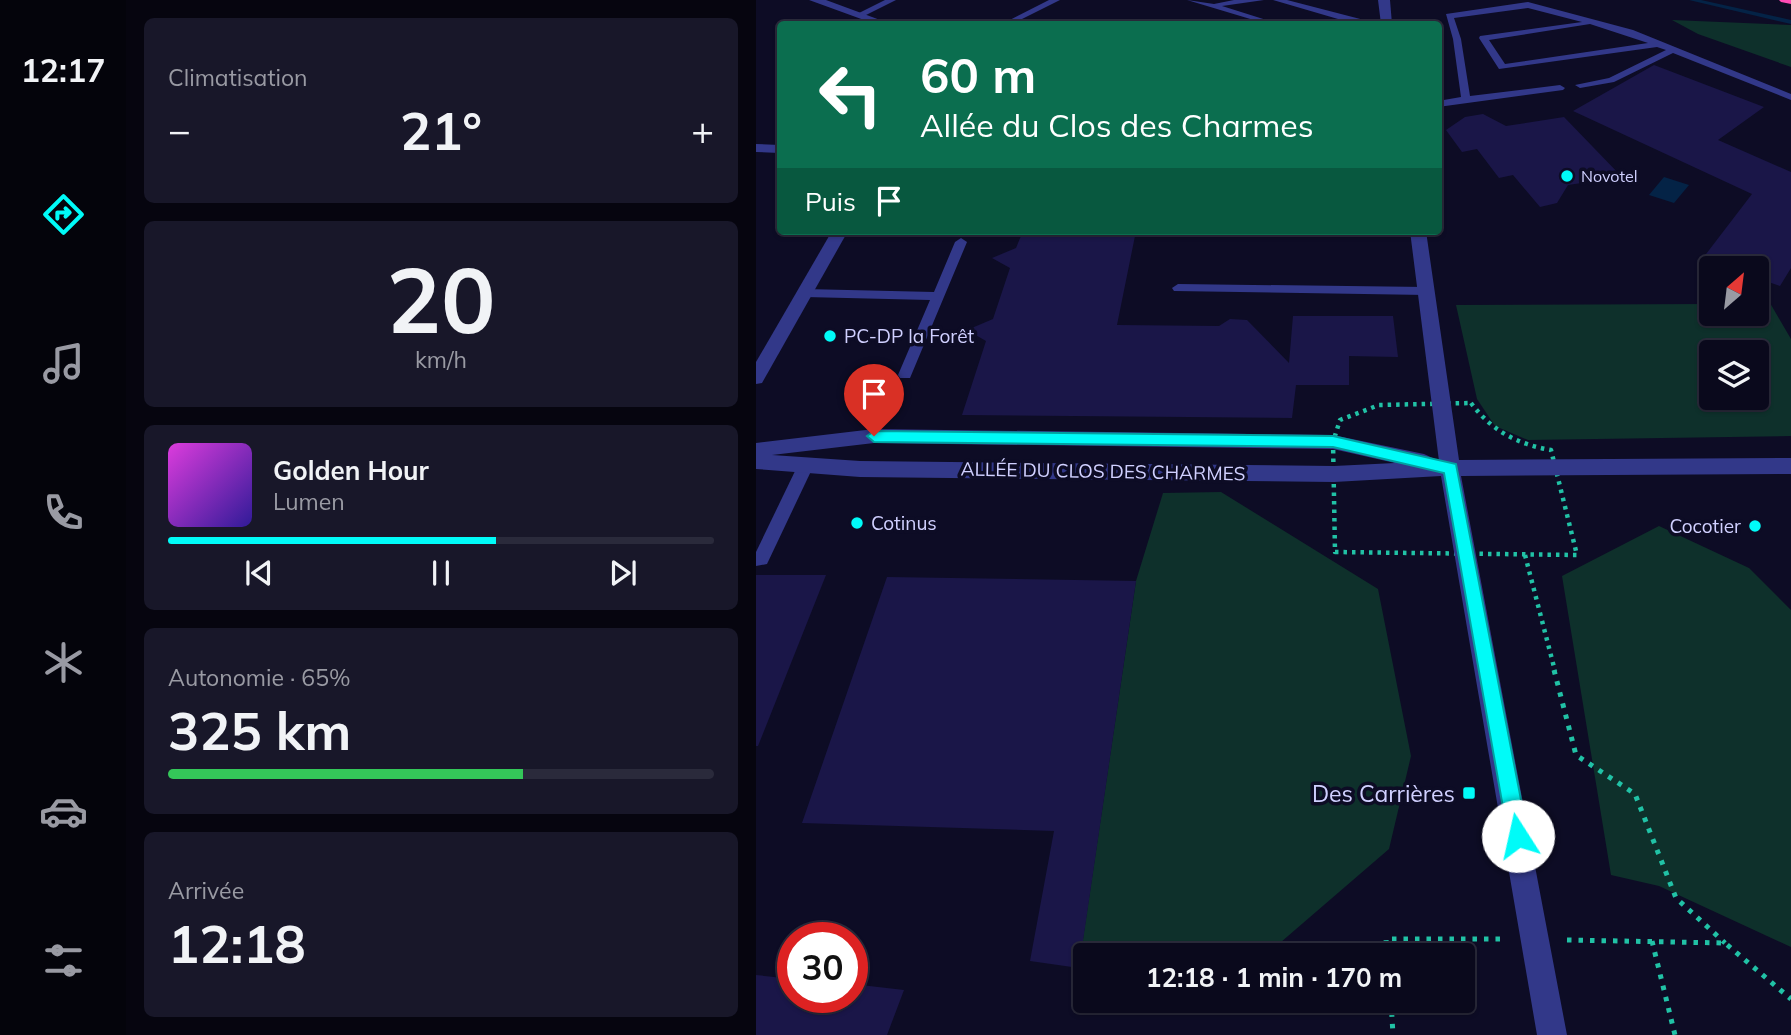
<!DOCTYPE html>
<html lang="fr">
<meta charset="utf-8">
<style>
:root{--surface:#0a091c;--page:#181729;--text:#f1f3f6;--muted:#999aa3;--line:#2a2a3b;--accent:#00fbf8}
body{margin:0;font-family:Mulish,sans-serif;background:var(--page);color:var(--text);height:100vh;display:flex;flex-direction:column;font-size:26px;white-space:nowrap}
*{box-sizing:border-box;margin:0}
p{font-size:23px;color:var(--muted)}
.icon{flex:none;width:38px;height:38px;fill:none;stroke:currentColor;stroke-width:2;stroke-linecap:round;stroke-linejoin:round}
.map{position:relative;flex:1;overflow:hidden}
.side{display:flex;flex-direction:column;gap:18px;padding:18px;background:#06050f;width:630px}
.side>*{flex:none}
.hud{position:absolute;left:21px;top:21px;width:665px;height:214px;border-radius:7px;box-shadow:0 2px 5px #0004,0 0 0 2px var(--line);background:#0b6e4f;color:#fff;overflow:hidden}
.needle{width:46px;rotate:28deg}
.controls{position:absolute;left:943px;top:256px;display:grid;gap:14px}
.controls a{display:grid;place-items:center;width:70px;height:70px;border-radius:7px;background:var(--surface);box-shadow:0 2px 5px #0004,0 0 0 2px var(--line);font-size:35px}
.speed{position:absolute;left:21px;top:922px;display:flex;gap:14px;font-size:35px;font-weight:700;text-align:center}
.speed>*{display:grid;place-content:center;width:91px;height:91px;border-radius:50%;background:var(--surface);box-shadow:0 2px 5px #0004,0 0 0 2px var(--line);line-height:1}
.speed .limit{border:10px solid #d22;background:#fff;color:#111}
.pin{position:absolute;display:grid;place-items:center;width:60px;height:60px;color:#fff;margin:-72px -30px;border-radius:50% 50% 50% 0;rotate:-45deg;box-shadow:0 0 7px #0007}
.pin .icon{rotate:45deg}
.me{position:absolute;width:77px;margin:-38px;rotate:350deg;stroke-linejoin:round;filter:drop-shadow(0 0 5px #0008)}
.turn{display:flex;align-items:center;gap:24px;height:147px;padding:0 28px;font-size:32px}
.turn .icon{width:91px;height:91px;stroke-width:2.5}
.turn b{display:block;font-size:49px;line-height:60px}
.then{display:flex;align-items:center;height:66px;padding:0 28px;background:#0003;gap:14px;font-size:26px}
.big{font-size:52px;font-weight:700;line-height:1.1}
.side .widget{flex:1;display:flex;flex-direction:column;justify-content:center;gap:10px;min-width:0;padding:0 24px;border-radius:10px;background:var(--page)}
.side .dial{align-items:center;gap:0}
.dial b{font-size:91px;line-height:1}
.song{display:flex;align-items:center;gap:21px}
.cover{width:84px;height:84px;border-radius:10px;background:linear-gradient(135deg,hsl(300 70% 55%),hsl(250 70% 35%))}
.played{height:7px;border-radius:4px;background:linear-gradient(90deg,var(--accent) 60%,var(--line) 60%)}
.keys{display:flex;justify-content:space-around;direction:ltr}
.heat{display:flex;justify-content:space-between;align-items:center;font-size:38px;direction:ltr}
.charge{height:10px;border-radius:5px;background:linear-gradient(90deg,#34c759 65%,var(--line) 0)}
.trip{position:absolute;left:317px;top:943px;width:402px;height:70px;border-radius:7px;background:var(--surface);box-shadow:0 2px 5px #0004,0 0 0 2px var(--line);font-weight:700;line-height:70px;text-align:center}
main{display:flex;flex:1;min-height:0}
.dock{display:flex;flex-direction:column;width:126px;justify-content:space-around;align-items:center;background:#04040b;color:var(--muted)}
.dock .icon{width:49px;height:49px}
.dock .active{color:var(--accent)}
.dock b{font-size:32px;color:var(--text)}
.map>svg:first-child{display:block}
.green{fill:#0e302b;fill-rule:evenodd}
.water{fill:#042346}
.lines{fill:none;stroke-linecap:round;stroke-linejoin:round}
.stream{fill:#042346;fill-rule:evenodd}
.building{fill:#1a1648}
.path-far1{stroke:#21c2a6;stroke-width:4.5;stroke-dasharray:3.5 5;stroke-linecap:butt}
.path{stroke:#21c2a6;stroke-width:5;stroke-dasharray:4.5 7;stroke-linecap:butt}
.lane{fill:#323889;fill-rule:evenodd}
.street{fill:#323889;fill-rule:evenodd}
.highway{fill:#ff4bb5;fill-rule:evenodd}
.route{fill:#00fbf8;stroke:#00a3a1;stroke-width:2}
.poi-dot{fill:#00fbf8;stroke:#0d0c25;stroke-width:2.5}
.labels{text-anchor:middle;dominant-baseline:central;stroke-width:7;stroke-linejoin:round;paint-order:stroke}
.far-poi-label{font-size:16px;fill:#d0d0ff;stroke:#0d0c25;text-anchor:start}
.poi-label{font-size:19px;fill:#d0d0ff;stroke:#0d0c25;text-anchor:start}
.street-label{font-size:19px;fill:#d0d0ff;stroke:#0d0c25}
.near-poi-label{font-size:23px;fill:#d0d0ff;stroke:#0d0c25;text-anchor:end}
</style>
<main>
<nav class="dock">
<b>12:17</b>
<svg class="icon active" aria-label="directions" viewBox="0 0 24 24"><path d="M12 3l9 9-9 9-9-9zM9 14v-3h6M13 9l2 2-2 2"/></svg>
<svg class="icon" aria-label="music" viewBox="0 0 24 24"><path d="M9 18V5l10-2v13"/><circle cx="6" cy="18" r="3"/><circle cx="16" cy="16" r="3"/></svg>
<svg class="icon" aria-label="phone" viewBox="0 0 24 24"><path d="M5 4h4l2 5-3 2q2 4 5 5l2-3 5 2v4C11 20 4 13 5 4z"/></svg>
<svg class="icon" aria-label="climate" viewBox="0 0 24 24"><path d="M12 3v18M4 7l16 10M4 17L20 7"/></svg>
<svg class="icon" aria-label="car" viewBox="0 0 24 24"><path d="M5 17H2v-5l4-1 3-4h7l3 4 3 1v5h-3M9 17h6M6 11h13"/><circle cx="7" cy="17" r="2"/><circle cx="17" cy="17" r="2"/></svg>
<svg class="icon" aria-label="filters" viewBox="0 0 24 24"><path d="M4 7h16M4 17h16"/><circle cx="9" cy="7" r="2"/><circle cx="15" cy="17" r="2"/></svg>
</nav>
<section class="side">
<div class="widget"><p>Climatisation</p>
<div class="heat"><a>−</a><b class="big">21°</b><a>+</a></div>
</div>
<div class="widget dial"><b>20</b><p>km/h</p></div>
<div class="widget">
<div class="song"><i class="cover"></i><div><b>Golden Hour</b><p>Lumen</p></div></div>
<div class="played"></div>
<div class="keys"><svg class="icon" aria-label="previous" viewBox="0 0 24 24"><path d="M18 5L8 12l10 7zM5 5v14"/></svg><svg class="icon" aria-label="pause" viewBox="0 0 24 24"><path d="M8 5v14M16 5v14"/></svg><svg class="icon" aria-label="next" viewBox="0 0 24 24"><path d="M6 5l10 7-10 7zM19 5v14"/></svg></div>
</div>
<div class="widget"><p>Autonomie · 65%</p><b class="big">325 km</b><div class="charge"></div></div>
<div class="widget"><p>Arrivée</p><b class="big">12:18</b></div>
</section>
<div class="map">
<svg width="1035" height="1035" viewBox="0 0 1035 1035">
<rect width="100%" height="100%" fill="#0d0c25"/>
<g class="green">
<path d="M916,20l119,5v42l-93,-33z"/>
<path d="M1001,303h13l21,36v97l-263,4 -33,-14 -18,-27 -21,-94 255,-1 1,9h45zM956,352h45v45h-45z"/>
<path d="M465,492l157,97 33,167 -22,93 -123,106 -181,1v3h-5l56,-378 27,-88z"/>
<path d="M903,526l90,42 42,42v337l-132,-61 -48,-11 -49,-299z"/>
</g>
<path class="water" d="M908,177l25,8 -15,18 -25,-8z"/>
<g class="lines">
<path class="stream" d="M933,0h12l90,20v4z"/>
</g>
<g class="building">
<path d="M898,65l110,42 -46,33 73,32v96l-11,18 -23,-8v-10h-27l-27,-10 49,-64 -179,-83z"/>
<path d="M727,114l23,12 58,-9 58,60 -54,8 -11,18 -17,4 -27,-32 -14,3 -22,-29 -15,3 -16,-22 19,-13z"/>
<path d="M267,231h113l-19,94 102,1 11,-7 17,1 42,43 4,-47h100l5,41 -49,-1v29h-53l-4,33 -330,-3 24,-74 -19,-11 26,-11 17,-51 -18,-10 24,-10z"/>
<path d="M0,575h70l-68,171h-2z"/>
<path d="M131,577l249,4 -57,387 -49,-7 24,-130 -252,-8z"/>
<path d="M0,975l37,4v19h59v-14l52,6 -17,45h-131z"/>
</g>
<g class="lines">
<g class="path-far1">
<path d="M715,403c21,28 46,41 80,47l26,105 -242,-3 -2,-110 7,-22 39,-15z"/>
<path d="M769,555l30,116"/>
</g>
<g class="path">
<path d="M798,670l22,85 59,39 41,104 49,45"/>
<path d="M811,940l158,3 66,56"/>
<path d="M896,941l23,94"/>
<path d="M631,956l-1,-17h116"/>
<path d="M635,1001l2,34"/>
</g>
<g class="lane">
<path d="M129,0h11l-34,17 -7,-2z"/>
<path d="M293,0h11l-48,24h-10z"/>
<path d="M431,0l27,4 20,-4h30l-42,6 57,18h-12z"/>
<path d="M517,0h14l81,21h19l4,3c-13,1 -27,-1 -41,-2 -13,-1 -31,2 -46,2l4,-3 30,-2z"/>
<path d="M772,2l105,28 158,64v6l-118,-47 -59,29 -34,6 -5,-3 34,-7 57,-28 -9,-3 -158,22 -20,-31 1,-2 102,-14 -54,-14 -74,10 7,21 9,57 90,-11 5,3 -2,2 -125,17v-6l23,-4 -8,-58 -7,-25zM834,24l58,19 -143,21 -16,-24z"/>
<path d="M205,238l6,4 -57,136h-10l-2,-3 32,-75 -125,-3 -6,-4 6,-4 129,3 21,-50z"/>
<path d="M422,284l248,3 6,4 -6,4 -252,-4 -2,-3z"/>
<path d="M49,461l8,6 -46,97 -11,2v-14l41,-85z"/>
</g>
<g class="street">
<path d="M53,0h17l65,24h-16z"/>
<path d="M622,0h12l2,24h-11z"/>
<path d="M0,144l24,1v8l-24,-1z"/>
<path d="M76,231h16l-86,152 -6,1v-22z"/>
<path d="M654,231h16l33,229 332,-2v16l-330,2 106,559h-30l-96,-559 -107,6 -474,-5 -104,-8v-26l118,-14 459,6 91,19 15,7zM118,443l459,6 62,14 -61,3 -474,-5 -88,-6z"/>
</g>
<path class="highway" d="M1023,0h12v4l-10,-2z"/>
</g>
<path class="route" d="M118,431l459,5 123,28 72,372 -3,8 -7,3 -7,-3 -3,-8 -64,-363 -111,-26 -459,-5 -7,-6z"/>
<g class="poi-dot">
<circle cx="811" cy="176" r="7"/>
<circle cx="74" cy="336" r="7"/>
<circle cx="101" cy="523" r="7"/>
<circle cx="999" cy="526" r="7"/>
<rect x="706" y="786" width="14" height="14" rx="3.5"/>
</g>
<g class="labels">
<g class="far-poi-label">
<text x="825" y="176">Novotel</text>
</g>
<g class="poi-label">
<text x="88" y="336">PC-DP la Forêt</text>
<text x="115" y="523">Cotinus</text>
<text x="985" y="526" text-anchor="end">Cocotier</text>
</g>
<g class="street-label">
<text transform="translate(347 471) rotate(1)">ALLÉE DU CLOS DES CHARMES</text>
</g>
<g class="near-poi-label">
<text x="699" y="793">Des Carrières</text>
</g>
</g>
</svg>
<div class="controls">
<a><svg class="needle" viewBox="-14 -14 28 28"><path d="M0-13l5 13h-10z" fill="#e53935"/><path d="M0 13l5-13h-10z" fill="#999aa3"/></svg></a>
<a><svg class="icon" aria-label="layers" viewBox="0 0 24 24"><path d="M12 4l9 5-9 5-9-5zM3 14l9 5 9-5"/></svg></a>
</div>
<div class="speed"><div class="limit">30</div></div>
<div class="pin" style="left:118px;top:436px;background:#d93025"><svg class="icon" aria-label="arrive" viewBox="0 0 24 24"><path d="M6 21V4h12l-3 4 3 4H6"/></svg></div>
<svg class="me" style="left:762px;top:836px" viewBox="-20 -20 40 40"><circle r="19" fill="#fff"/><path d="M0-13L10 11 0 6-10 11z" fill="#00fbf8"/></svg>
<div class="trip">12:18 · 1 min · 170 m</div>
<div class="hud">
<div class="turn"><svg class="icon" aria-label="left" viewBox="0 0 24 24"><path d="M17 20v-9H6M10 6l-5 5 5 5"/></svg><div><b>60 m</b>Allée du Clos des Charmes</div></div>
<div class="then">Puis<svg class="icon" aria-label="arrive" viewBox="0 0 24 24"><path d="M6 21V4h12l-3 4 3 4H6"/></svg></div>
</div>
</div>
</main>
